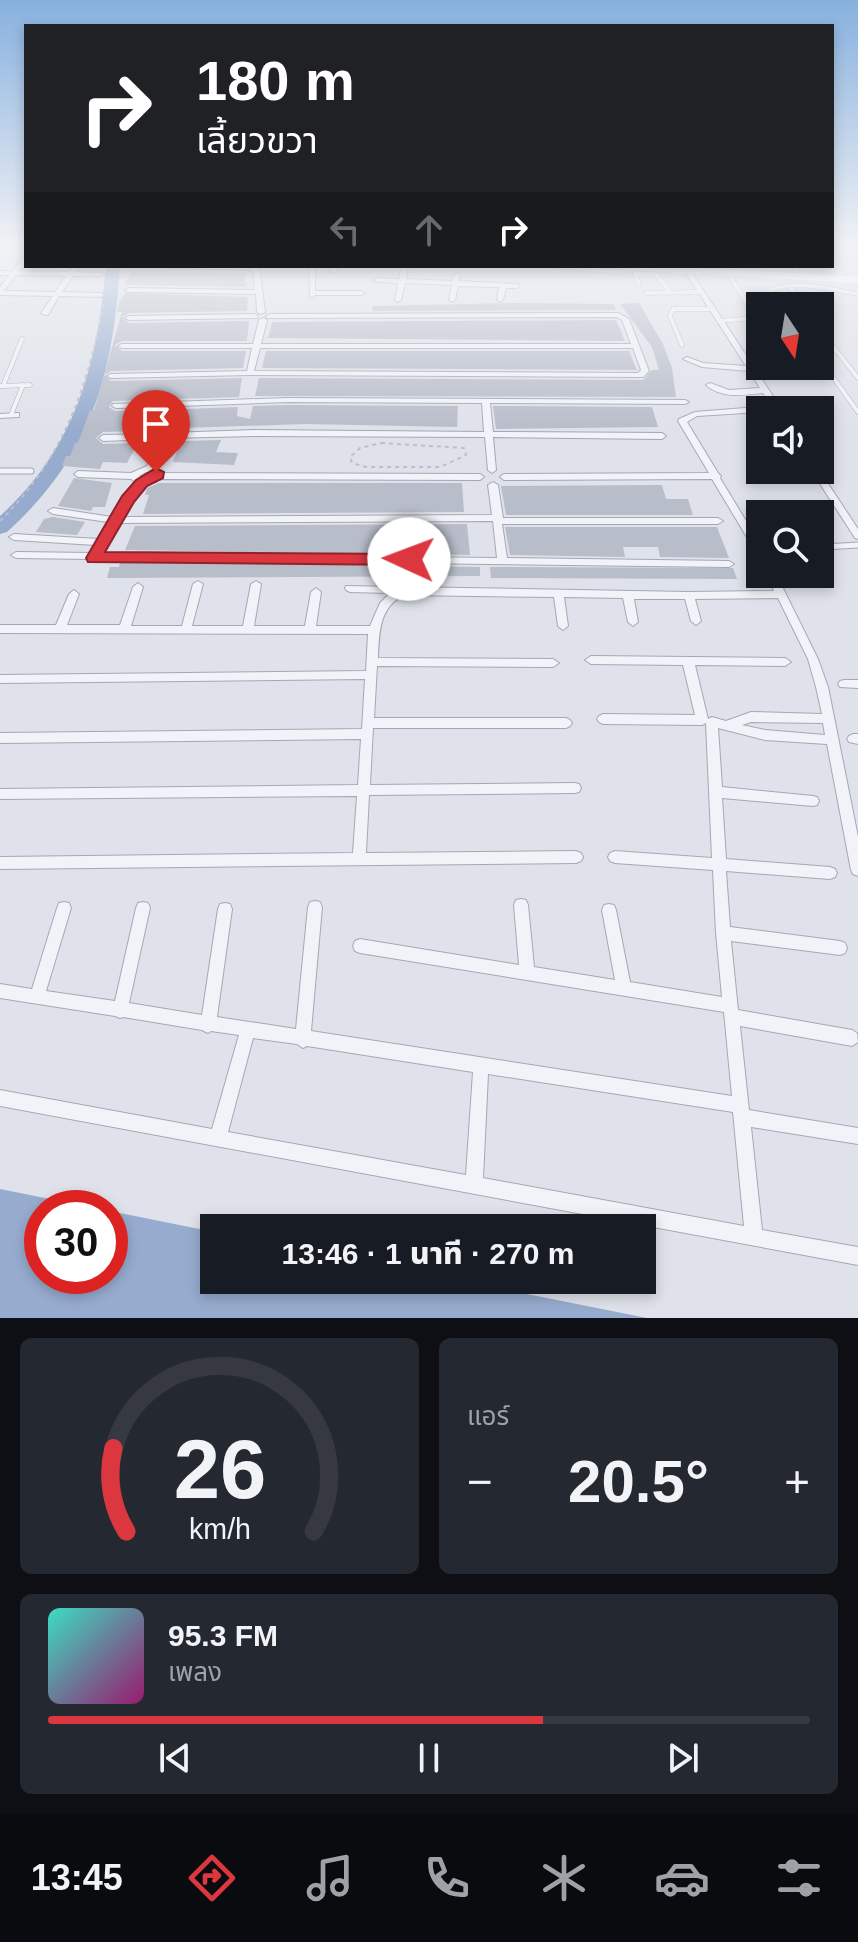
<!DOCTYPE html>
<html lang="th">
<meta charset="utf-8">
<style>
:root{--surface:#171b24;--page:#242831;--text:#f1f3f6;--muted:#9ea1a6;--line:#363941;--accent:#dc363f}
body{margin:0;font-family:Helvetica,"Noto Sans Thai",sans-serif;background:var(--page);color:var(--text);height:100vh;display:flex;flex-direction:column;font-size:30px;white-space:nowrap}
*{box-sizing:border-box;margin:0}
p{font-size:26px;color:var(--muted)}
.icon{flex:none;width:44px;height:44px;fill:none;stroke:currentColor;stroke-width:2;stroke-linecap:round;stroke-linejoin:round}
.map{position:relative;height:1318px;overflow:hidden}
.sheet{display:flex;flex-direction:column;gap:20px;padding:20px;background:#0d0f14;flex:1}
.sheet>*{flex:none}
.top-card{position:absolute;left:24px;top:24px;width:810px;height:244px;border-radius:0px;box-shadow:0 4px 12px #0003;background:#202124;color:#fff;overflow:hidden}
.needle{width:52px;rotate:168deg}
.controls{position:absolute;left:746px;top:292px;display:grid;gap:16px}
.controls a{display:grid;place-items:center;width:88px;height:88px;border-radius:0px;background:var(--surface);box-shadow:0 4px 12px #0003;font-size:40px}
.speed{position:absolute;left:24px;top:1190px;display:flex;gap:16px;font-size:40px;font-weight:700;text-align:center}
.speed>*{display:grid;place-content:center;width:104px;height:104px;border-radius:50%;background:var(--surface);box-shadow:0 4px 12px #0003;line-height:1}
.speed .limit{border:12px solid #d22;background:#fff;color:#111}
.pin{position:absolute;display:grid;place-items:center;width:68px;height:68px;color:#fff;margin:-82px -34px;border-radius:50% 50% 50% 0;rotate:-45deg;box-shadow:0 0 8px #0007}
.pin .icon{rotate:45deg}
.me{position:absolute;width:88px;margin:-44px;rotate:272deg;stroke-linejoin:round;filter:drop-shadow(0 0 6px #0008)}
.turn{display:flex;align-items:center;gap:28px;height:168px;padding:0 40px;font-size:36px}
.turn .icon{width:104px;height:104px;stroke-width:2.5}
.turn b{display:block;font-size:56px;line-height:68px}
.lanes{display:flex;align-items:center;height:76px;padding:0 40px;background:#0003;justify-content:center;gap:40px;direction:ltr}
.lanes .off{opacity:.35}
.big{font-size:60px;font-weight:800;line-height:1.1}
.sheet .tile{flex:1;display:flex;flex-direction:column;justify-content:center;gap:12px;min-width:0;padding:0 28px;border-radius:12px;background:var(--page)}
.sheet .dial{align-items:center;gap:0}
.dial svg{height:208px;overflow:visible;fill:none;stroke:var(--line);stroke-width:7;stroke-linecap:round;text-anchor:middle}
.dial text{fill:var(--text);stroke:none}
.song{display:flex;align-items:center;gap:24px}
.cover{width:96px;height:96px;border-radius:12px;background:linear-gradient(135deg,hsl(170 70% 55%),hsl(320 70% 35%))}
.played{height:8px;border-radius:4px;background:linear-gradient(90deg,var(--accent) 65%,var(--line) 65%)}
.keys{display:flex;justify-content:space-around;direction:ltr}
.heat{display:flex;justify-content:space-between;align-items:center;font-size:44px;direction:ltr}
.sheet .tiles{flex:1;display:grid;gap:20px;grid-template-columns:1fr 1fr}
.tile:last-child{grid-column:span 2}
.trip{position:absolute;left:200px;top:1214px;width:456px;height:80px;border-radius:0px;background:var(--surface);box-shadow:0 4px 12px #0003;font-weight:800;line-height:80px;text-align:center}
.dock{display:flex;height:128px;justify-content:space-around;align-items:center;background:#090b0e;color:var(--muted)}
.dock .icon{width:56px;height:56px}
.dock .active{color:var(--accent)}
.dock b{font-size:36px;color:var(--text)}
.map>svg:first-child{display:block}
.water{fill:#96abce}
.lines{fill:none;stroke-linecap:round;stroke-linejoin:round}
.river{fill:#96abce;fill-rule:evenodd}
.building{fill:#b8bdca}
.service-far1-casing{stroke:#a4a8b5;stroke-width:5}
.service-casing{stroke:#a4a8b5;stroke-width:7}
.minor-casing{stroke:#a4a8b5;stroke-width:2}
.path{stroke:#bdc0c9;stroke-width:2;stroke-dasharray:4 4;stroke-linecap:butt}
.service-far1{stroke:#f2f3f8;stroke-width:4}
.service{stroke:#f2f3f8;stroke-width:5}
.minor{fill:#f2f3f8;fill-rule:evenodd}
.secondary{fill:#fff;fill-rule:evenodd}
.route{fill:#dc363f;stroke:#8f2329;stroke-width:2}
</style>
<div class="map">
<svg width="858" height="1318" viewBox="0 0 858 1318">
<rect width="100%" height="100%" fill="#dfe2ea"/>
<path class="water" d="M0,1189l95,19h-53v68h68v-65l104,21v48h242l191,38h-647z"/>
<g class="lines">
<path class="river" d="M106,266h14c-7,110 -29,190 -113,266l-7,2v-18c76,-68 97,-151 106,-250z"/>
</g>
<g class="building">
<path d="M132,271l115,3 -3,8h4l-2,5 -122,-2z"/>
<path d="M125,293l123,4 -1,14 -118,2 -7,4 7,6 115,-2 5,1 -2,19h-125l-7,4 7,6h124l-3,17 -132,3 -7,4 7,6 131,-3 -3,19 -126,4 -4,6 6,4 34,-1 -6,21 -40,1 -7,6 7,6 35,-1 -11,20 -24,-1 -3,7 -38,-3 4,-10h4l5,-13h3l12,-33h4l28,-98h-5l2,-9z"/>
<path d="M515,303l99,1 2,6 -243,1 -1,-5z"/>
<path d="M639,303l24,41 9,24 4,29 -421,-1 4,-18 384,2 9,-10h7l-7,-23 -32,-43z"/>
<path d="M616,320l9,21 -357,-3 4,-16z"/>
<path d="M266,351h363l8,19 -375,-2z"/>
<path d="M253,406l34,-1 171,1 -1,21 -152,-3 -123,4 4,-19 52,-2 -1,9 13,3z"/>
<path d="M493,406l159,1 6,20 -162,2z"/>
<path d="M221,440l-5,12 22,1 -4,12 -61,-3 8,-21z"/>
<path d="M74,478l38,5 -7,24h-12l-2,4 -33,-5z"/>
<path d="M159,483h303l2,29 -321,2 6,-19h-4l2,-7z"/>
<path d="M662,485l4,14h22l5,16h-187l-5,-29z"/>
<path d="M52,517h1l32,5 -8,13 -41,-3 8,-13z"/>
<path d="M467,524l3,31 -345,-5 10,-24z"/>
<path d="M505,527h212l12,31 -69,-1 -2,-10h-35l2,10 -115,-2z"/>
<path d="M120,562l360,5v9l-373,2 3,-11h9z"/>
<path d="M490,567l243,1 4,11 -246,-1z"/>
</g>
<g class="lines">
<g class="service-far1-casing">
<g id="service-far1">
<path d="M832,252l6,8h-6"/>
<path d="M555,266l66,6"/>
<path d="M793,266l8,11"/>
<path d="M639,284l-4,-10h21l14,18"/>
<path d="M790,286l13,20"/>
<path d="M646,293l55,-1"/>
<path d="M780,306l-10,-16c27,-10 60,-1 88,4"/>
<path d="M719,321l37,-3 -28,-45"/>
<path d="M820,330l38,48"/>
<path d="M682,345l-12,-29 3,-7h38"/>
<path d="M820,359l38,53"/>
<path d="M1,386l29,-1"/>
<path d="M3,386l19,-47"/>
<path d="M11,415l12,-30"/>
<path d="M820,415l7,1"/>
</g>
</g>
<g class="service-casing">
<g id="service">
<path d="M824,416h3"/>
<path d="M0,471h31"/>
<path d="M825,547l33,-2"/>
</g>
</g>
<g class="minor-casing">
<g id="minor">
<path d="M26,255v6l-7,10 50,1 4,-6h6l-3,6 27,1 1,1 -3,2h-28l-11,16 39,1 3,2 -3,2 -42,-1 -11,19h-3l-4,-2 12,-17 -53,-1v-8l9,-12h-9v-4h12zM16,275l50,1 -11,16 -51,-1z"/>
<path d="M167,266h92l6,46 -4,2 -4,-2 -1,-18 -128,-2 -3,-2 3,-2 127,2 -2,-20 -83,-2z"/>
<path d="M309,266h6v25h47l3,2 -3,2h-47l-1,2h-4z"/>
<path d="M332,266h6l-3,7 -5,-1z"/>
<path d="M402,266h6l-2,13 46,2 2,-6 3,-2 3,2 -1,6 58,3 3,2 -3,2h-11l-3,12 -3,2 -3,-2 2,-13 -41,-1 -3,14 -3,2 -3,-2 3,-15 -47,-2 -4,17 -3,2 -3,-2 3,-17 -21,-1 -3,-2 3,-2 22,1z"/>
<path d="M687,268l3,2 92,140h-22v2l-63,4 -10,6 31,51 3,3 -1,2 40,66v11l-3,-1 -45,-75 -208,1 -4,-3 4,-3 205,-1 -31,-52 1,-2 16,-7 76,-6 -8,-13c-20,2 -41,6 -57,-8l4,-2 19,7 31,-2 -11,-17 -47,-4 -19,-8 4,-2 16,6 43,3 -62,-96z"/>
<path d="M618,313l11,6 20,52 -6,6 -393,-2 -139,3 -4,-2 4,-2 136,-3 5,-23h-130l-4,-2 4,-2h131l6,-24 4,-2 4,2 -6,24h370l-9,-24 -5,-3 -350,1 -1,-2 4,-2zM260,348h373l8,22 -3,3 -384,-2z"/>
<path d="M254,314l4,2 -1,2 -128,2 -4,-2 4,-2z"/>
<path d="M287,398l398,2 4,2 -4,2 -195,-1 3,29 169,1 4,3 -4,3 -169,-2 3,33 -4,3 -4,-3 -3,-33 -230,-1 -89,2 -12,31 7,4 319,1 4,3 -4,3 -322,-1 -2,3 -11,3 -24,32 371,-2 -4,-30 5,-3 5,3 5,33h215l5,3 -5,3h-216l5,34 222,3 5,3 -5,3 -631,-8 -4,2 -4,-2 -74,-1 -5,-3 5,-3 76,1 4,-8 -82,-5 -5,-3 5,-3 85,5 9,-17 -55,-8 -5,-3 5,-3 59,9 25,-34 -6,-4 -53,-2 -4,-3 4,-3 53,2 16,-7 10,-27 -54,2 -4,-3 4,-3 56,-1 11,-27 -54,1 -4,-2 1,-2zM287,402l195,1 2,29 -229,-2 -87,3 10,-27zM146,472l6,3 -2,3 -6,2 -5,-4zM493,521l4,37 -395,-5 15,-30z"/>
<path d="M16,413h3v4l-19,1v-4z"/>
<path d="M811,470h8l39,59v10l-3,-1z"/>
<path d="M766,574h10l42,85 10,28 30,150v39l-5,-2 -2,-4 -24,-126 -62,-4 -47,-12 4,59 91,9 4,1 2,4 -2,4 -4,1 -91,-8 4,61 104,8 5,2 2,4 -2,4 -5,2 -104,-8 4,56 110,14 5,2 2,5 -2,5 -5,2 -109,-14 7,69 114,20 5,3 1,9 -6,4 -112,-20 9,84 109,18v16l-107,-17 11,103 96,17v18l-858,-159v-16l212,39 27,-94 -28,-4 -3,2 -6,-3 -79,-13 -3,1 -5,-2 -115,-18v-14l32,5 25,-81 2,-5 5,-1 5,1 2,5 -25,83 69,10 21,-93 2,-5 5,-1 5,1 2,5 -21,95 73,12 16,-106 2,-5 5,-1 5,1 2,5 -15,108 79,12 12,-122 2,-5 5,-1 5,1 2,5 -11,124 421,65 -8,-84 -364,-59 -5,-2 -2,-5 2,-5 5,-2 159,26 -5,-60 2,-5 5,-1 5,1 2,5 6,62 81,13 -13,-70 2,-5 5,-1 5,1 2,5 14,72 92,15 -6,-64 -3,-63 -98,-7 -5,-2 -2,-4 2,-4 5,-2 97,7 -6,-135 -4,2 -99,-1 -4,-2 -2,-3 2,-3 4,-2 92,1 -12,-50 -92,-1 -6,-4 6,-4 194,2 6,4 -6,4 -90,-1 13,54 4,-2 14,4 25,-9 71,2 -6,-27 -8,-28 -30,-61 -83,1 6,22 -5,4 -5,-4 -6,-22h-51l4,23 -5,4 -5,-4 -5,-24 -59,-1 4,29 -5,4 -5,-4 -4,-29 -149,-2c-26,11 -26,38 -27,63l175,1 6,4 -6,4 -176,-1 -3,52h192l4,2 2,3 -2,3 -4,2h-193l-3,57 205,-2 4,1 2,4 -2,4 -4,1 -206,2 -3,58 210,-2 5,2 2,4 -2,4 -5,2 -576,6v-12l353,-4 4,-57 -357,3v-10l358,-4 3,-46 -361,4v-10l362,-4 3,-50 -365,4v-8l366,-4 2,-37 -368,-1v-8h56l13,-31 5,-4 5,4 -12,31h53l13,-38 5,-4 5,4 -12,39h51l11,-42 5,-3 5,3 -11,42h51l8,-42 5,-3 5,3 -7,42h51l6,-34 5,-4 5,4 -5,34h54l10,-23 10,-10 -40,-1 -4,-2 -1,-2 1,-2 343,6 85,-1zM751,722l72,1 2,12 -60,-5 -23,-5zM253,1038l44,6 6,4 4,-2 166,26 -7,103 -238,-43zM488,1074l245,38 11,114 -261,-48z"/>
<path d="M844,680h14v8l-18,-1 -2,-3 2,-3z"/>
<path d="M853,734h5v10l-9,-2 -2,-3 2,-3z"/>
</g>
</g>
<g class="path">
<path d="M381,443l83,5 2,7 -26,12h-74l-14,-4 -2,-6 10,-9z"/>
<path d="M0,521c65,-65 85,-129 104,-217"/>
</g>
<use href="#service-far1" class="service-far1"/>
<use href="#service" class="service"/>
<use href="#minor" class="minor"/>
<g class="secondary">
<rect x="0" y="245" width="26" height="5"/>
<path d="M609,266h55l194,11v6l-244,-14z"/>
</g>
</g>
<linearGradient id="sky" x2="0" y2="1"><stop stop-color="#87b0de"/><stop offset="0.57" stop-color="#f1f2f6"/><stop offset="1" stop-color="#f1f2f6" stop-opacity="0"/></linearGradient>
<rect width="858" height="430" fill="url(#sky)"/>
<path class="route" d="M156,468l8,4 -1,6 -16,8 -13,16 -29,50 304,2 9,5 -9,6 -321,-3 -2,-4 36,-62 14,-16z"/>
</svg>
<div class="controls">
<a><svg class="needle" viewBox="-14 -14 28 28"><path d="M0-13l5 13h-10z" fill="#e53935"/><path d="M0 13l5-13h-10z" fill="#9ea1a6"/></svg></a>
<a><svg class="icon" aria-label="sound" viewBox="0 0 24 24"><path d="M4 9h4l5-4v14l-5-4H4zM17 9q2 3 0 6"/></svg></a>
<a><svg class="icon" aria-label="search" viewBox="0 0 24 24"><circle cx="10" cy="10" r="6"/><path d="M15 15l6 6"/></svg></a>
</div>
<div class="speed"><div class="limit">30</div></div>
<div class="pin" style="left:156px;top:472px;background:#d93025"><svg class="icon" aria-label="arrive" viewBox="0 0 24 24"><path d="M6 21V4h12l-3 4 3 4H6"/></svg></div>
<svg class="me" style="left:409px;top:559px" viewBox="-20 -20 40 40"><circle r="19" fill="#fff"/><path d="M0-13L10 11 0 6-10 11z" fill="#dc363f"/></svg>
<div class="trip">13:46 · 1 นาที · 270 m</div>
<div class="top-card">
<div class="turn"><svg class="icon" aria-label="right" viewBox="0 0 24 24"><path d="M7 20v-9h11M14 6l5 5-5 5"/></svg><div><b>180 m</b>เลี้ยวขวา</div></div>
<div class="lanes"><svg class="icon off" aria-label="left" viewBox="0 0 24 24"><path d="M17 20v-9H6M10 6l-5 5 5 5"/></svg><svg class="icon off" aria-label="ahead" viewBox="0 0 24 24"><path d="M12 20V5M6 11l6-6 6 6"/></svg><svg class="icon" aria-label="right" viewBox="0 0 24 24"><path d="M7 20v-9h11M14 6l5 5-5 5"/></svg></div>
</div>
</div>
<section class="sheet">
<div class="tiles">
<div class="tile dial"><svg viewBox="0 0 100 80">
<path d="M14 69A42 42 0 1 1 86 69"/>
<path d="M14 69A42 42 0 0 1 9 37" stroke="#dc363f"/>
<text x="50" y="56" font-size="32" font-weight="700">26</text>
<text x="50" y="72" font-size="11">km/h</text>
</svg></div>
<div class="tile"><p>แอร์</p>
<div class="heat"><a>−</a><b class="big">20.5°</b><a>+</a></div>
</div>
<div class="tile">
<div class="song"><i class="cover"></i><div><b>95.3 FM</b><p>เพลง</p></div></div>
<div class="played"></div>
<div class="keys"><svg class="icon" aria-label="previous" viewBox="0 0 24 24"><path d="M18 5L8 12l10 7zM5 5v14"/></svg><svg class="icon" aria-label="pause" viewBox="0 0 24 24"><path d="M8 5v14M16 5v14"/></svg><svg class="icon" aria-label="next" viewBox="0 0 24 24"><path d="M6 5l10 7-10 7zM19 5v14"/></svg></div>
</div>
</div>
</section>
<nav class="dock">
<b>13:45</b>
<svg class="icon active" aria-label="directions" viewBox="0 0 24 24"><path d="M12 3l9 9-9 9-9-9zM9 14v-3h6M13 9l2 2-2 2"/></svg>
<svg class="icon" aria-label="music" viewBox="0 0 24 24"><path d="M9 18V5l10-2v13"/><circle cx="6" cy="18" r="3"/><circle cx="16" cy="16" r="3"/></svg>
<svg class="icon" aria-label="phone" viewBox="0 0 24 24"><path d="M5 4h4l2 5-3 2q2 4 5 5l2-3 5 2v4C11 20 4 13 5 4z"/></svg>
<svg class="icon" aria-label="climate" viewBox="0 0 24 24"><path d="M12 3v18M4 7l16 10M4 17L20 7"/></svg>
<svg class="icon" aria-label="car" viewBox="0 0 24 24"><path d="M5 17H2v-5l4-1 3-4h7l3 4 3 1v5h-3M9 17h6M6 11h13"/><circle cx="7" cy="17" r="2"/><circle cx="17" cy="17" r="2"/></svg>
<svg class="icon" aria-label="filters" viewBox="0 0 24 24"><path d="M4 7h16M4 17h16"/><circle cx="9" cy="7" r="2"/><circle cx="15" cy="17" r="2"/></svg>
</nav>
